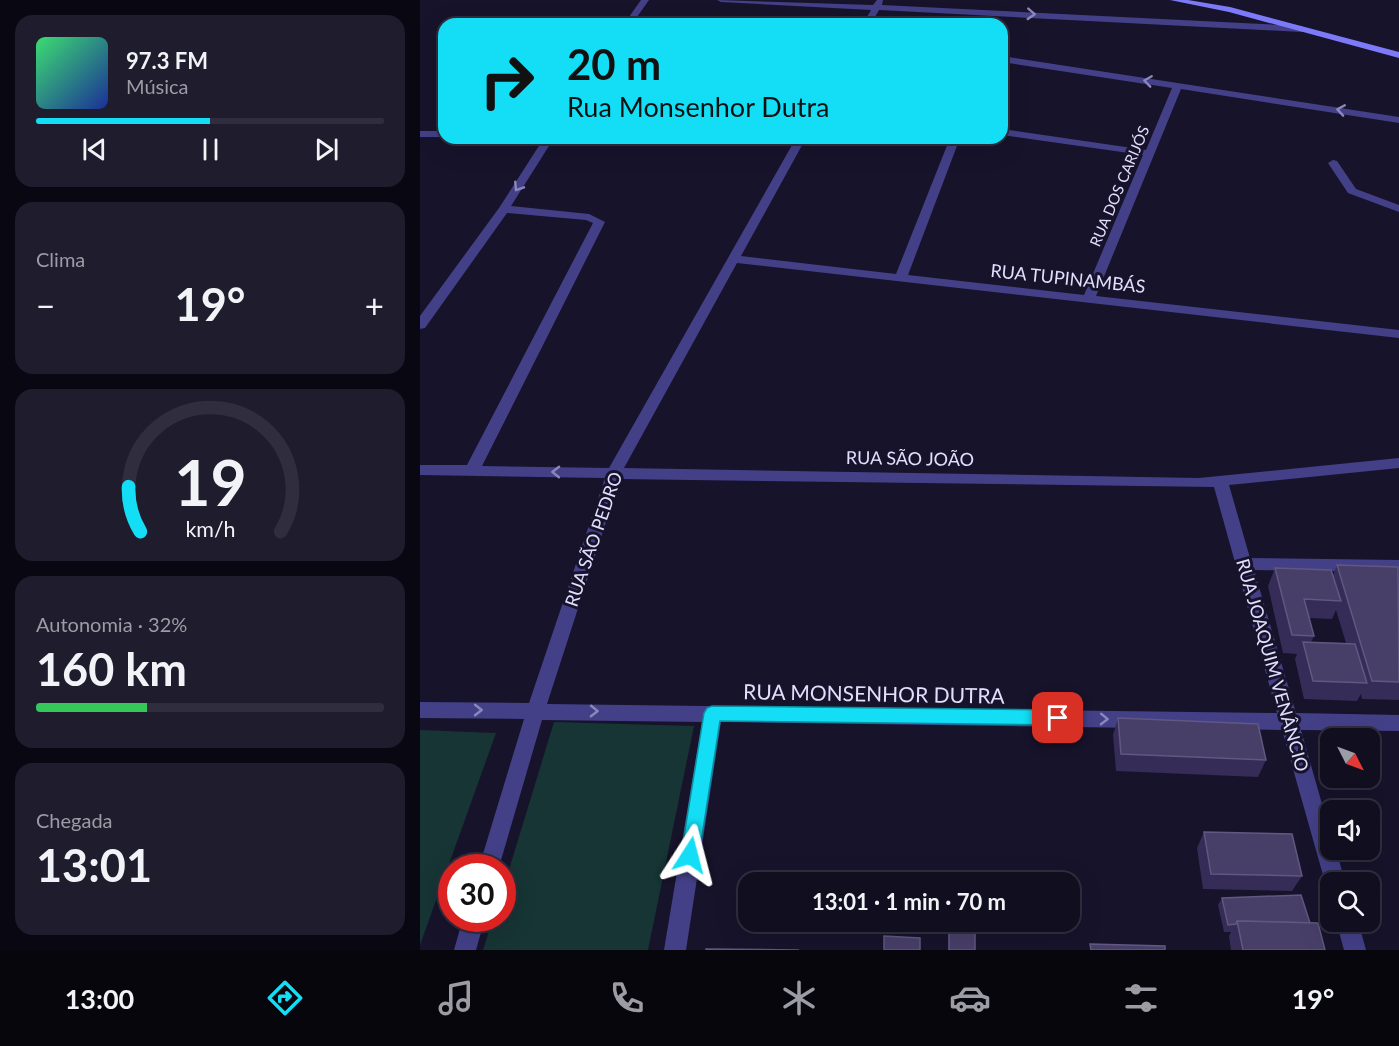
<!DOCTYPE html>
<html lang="pt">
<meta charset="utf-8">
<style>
:root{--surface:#110e20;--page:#1e1c2d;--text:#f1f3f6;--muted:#9c9ca5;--line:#302e3e;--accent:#13def5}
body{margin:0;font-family:Lato,sans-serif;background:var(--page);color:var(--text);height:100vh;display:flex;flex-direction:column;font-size:22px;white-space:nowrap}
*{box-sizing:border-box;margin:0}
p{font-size:20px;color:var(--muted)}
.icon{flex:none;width:33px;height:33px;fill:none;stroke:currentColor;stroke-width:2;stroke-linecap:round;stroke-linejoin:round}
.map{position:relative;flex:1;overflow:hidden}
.details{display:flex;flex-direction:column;gap:15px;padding:15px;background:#090812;width:420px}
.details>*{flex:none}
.banner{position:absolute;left:18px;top:18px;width:570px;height:126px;border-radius:18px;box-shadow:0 6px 24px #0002,0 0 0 2px var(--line);background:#13def5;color:#111;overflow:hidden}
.needle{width:39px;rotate:132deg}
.controls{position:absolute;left:900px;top:728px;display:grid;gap:12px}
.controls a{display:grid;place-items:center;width:60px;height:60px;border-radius:12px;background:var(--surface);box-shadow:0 6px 24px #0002,0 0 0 2px var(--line);font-size:30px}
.speed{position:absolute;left:18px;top:854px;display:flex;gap:12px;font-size:30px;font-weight:700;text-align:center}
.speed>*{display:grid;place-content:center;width:78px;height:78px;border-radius:50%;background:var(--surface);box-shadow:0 6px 24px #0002,0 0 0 2px var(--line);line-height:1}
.speed .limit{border:9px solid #d22;background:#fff;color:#111}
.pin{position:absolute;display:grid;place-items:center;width:51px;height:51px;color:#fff;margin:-26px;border-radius:12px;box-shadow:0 3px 9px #0006}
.me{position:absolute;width:66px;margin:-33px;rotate:9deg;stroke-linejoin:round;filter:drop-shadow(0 0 4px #0008)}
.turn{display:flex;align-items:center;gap:21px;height:126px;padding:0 30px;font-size:27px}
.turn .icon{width:78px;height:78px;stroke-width:2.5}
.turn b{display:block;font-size:42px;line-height:51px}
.big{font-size:45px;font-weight:700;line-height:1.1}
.details .card{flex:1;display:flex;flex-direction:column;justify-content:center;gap:9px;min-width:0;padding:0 21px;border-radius:18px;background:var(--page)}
.details .dial{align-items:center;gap:0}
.dial svg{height:156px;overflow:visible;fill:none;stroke:var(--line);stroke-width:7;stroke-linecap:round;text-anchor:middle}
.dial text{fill:var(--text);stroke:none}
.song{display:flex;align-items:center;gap:18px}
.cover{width:72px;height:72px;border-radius:9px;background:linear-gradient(135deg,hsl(140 70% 55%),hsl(230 70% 35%))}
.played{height:6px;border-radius:3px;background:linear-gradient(90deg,var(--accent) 50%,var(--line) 50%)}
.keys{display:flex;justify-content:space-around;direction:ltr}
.heat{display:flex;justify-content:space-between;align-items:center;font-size:33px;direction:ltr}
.charge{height:9px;border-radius:4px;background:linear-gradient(90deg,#34c759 32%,var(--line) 0)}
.trip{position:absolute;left:318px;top:872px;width:342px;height:60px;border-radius:18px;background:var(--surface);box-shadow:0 6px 24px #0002,0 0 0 2px var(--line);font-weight:700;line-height:60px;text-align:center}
.dock{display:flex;height:96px;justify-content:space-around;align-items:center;background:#07060d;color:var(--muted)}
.dock .icon{width:42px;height:42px}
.dock .active{color:var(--accent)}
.dock b{font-size:27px;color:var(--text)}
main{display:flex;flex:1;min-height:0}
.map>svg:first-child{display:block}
.green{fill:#163534}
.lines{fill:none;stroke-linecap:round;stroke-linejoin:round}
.lane{fill:#434088;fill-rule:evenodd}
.street{fill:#434088;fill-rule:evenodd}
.secondary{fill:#7d7af9;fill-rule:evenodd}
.wall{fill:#352c58;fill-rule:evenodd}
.building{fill:#483f69;stroke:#605881;stroke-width:1.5}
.oneway{stroke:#8b87bd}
.route{fill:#13def5;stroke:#0c909f;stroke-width:1.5}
.labels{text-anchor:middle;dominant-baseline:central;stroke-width:6;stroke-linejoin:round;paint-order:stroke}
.far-street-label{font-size:15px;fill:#e2defe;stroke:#17132b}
.street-label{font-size:18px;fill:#e2defe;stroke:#17132b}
.near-street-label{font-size:21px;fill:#e2defe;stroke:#17132b}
</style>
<main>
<section class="details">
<div class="card">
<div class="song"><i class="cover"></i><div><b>97.3 FM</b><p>Música</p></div></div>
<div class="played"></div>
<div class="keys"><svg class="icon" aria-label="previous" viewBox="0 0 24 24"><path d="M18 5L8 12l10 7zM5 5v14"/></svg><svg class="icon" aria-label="pause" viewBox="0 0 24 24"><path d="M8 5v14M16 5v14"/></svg><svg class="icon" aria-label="next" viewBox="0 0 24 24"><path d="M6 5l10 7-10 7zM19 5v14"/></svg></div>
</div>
<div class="card"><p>Clima</p>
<div class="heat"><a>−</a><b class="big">19°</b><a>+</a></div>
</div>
<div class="card dial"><svg viewBox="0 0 100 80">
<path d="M14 69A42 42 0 1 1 86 69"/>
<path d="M14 69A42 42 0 0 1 8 46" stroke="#13def5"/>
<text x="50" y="56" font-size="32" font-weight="700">19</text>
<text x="50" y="72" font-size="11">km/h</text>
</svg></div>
<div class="card"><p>Autonomia · 32%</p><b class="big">160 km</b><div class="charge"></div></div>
<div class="card"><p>Chegada</p><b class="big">13:01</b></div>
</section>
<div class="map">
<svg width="979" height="950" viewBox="0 0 979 950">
<rect width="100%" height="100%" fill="#17132b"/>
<g class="green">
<path d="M134,722l140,4 -46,224h-165l10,-32h9l1,-29z"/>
<path d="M0,730l76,3 -76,212z"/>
</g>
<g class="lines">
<path class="lane" d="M913,160l4,1 19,28 43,16v7l-51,-19 -20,-30z"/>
<g class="street">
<path d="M221,0h8l-17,24h-8z"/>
<path d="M297,0l156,5 4,-5h6l-1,5 420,21 4,3 -4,3 -423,-22 -8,14h-8l8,-14 -150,-8z"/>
<path d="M582,56l397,61v6l-218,-34 -85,207 303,34v8l-662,-75 -113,205 575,10 200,-20v10l-170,17 21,73 149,2v12l-145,-2 42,143 103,2v16l-98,-1 29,102v17h6l9,33h-15v8l-5,-8 -43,-152 -561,-8 -35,228h-22l38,-228 -160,-2 -43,147h-20l45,-148 -104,-1v-16l109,1 76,-225 -185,-3v-10h47l126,-242 -7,-3 -79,-7 -82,115 -5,1v-13l79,-108 45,-70h10l-43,68 78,8 16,8 -123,244 127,2 187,-330h10l-65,118 155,18 54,-136h10l-52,137 176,20 59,-140 -141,-20v-6l144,21 26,-62 -170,-26zM200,479l594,8 63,226 -730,-9z"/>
<rect x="0" y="131" width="24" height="6"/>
<path d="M43,918h22l-9,32h-22z"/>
<path d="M916,921h22l8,29h-22z"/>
</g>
<path class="secondary" d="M750,0h18l42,7 169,45v6l-170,-46z"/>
</g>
<g class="wall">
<path d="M917,565l62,4v131l-37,-1 -1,-5 -4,7 -53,-2 -9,-40 2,-5 -14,-1 -15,-67 7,-18 58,7zM916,610l10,33 -35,-1 3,-6 -5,-18 23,1z"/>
<path d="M698,718l148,42 -8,17 -142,-6 -3,-36z"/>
<path d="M784,832l98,44 -10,15 -89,-2 -6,-41z"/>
<path d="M802,898l88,25 15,27h-94l-2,-14 2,-4h-7l-6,-27z"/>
<path d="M529,921l26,29h-27z"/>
</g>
<g class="building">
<path d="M917,565l61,2 1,115 -27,-1z"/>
<path d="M855,568l56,2 10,31 -37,-2 10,37 -22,-1z"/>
<path d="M883,642l52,2 12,39 -54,-2z"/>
<path d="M698,718l140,6 8,36 -145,-6z"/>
<path d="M784,832l88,2 10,42 -91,-2z"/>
<path d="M881,895l9,28 -73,-2 -1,3 -8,1 -6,-27z"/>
<rect x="529" y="921" width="26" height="29"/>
<path d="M817,921l81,2 7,27h-82z"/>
<path d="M464,936l36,2v12h-36z"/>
<path d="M670,944l75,2v4h-74z"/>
<path d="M286,949l93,1h-93z"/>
</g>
<defs><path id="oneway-chevron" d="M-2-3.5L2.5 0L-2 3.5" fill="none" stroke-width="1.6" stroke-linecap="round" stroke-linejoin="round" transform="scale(1.5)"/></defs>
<g class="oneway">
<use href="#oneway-chevron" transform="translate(611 14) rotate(3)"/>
<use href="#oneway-chevron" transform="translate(728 81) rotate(-172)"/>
<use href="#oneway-chevron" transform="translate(921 110) rotate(-171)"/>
<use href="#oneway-chevron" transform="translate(98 187) rotate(123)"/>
<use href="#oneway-chevron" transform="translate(136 472) rotate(-179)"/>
<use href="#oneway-chevron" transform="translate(58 710)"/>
<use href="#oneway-chevron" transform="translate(174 711) rotate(1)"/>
<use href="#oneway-chevron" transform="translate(684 719) rotate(1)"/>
</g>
<path class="route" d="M292,706l346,4 6,3 3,5 -3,5 -6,2 -338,-4 -21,134 -3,7 -6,2 -7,-2 -2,-7 23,-142 3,-5z"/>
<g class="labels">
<g class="far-street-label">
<text transform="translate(699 186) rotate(-67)">RUA DOS CARIJÓS</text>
</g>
<g class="street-label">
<text transform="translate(648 278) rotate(6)">RUA TUPINAMBÁS</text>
<text transform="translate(490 458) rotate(1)">RUA SÃO JOÃO</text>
<text transform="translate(173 539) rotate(-71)">RUA SÃO PEDRO</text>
<text transform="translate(853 665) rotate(74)">RUA JOAQUIM VENÂNCIO</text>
</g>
<g class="near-street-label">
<text transform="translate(454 693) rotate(1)">RUA MONSENHOR DUTRA</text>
</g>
</g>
</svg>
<div class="controls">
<a><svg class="needle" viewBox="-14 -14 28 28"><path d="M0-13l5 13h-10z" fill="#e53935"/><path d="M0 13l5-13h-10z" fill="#9c9ca5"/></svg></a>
<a><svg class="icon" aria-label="sound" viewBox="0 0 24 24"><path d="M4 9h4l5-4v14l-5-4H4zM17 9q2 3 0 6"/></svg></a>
<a><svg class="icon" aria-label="search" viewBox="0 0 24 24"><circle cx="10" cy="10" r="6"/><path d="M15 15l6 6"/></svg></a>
</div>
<div class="speed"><div class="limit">30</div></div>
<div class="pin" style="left:638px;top:718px;background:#d93025"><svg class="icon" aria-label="arrive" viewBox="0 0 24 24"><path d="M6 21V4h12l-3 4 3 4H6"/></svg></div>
<svg class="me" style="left:270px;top:855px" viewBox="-20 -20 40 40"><path d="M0-17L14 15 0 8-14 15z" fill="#13def5" stroke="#fff" stroke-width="4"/></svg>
<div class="trip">13:01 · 1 min · 70 m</div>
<div class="banner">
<div class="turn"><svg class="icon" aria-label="right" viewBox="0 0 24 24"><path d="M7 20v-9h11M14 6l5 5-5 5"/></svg><div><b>20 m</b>Rua Monsenhor Dutra</div></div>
</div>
</div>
</main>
<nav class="dock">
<b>13:00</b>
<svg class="icon active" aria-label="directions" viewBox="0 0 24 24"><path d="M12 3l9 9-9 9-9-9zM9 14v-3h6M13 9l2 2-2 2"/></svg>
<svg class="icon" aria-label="music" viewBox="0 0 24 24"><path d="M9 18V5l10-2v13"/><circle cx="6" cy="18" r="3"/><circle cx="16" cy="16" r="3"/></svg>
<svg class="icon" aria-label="phone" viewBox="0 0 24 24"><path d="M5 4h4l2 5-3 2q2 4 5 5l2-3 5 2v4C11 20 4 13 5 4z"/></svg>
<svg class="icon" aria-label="climate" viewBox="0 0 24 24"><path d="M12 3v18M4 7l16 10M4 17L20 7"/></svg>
<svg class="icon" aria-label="car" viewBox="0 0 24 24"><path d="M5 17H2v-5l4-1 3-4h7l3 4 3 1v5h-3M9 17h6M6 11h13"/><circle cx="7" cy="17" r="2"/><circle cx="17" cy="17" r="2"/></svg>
<svg class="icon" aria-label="filters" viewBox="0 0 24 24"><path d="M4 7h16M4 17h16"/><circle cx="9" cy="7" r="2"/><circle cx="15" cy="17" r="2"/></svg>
<b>19°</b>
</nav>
